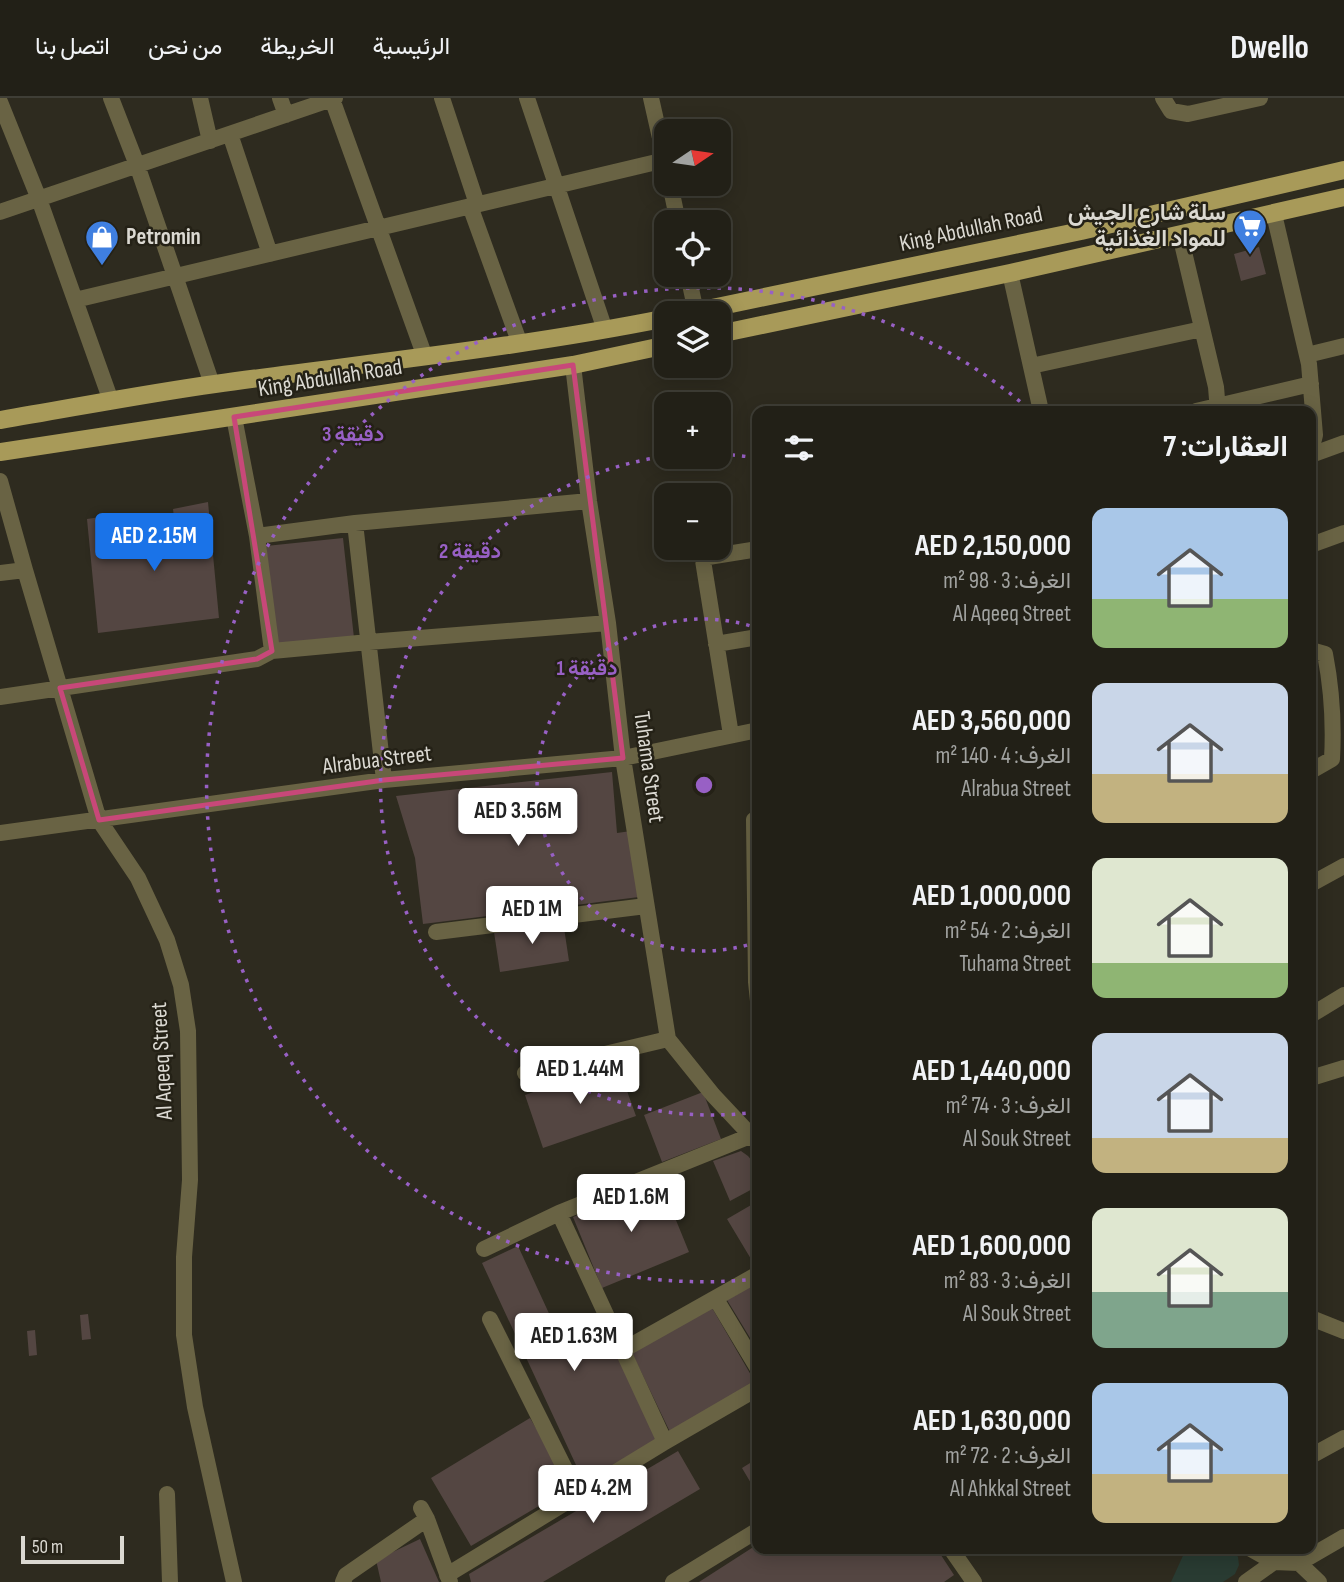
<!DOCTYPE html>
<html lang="ar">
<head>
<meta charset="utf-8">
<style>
	:root { --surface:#222017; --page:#2a2820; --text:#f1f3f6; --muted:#a2a3a1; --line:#3f3e36; --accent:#1a73e8 }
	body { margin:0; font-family:"Sofia Sans Condensed",Vazirmatn,sans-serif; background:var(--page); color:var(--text); direction:rtl; height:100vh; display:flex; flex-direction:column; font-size:26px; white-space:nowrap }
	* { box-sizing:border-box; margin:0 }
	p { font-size:23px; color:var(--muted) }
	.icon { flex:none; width:38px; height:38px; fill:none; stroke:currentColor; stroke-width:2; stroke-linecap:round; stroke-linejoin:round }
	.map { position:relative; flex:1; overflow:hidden; direction:ltr }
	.drawer { position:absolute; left:752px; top:308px; width:564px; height:1148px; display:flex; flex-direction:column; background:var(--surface); border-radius:14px; box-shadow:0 4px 18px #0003,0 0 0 2px var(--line); direction:rtl }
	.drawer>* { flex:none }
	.needle { width:46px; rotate:77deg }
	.fabs { position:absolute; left:654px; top:21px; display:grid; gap:14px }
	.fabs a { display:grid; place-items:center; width:77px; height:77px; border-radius:14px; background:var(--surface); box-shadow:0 4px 18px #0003,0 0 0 2px var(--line); font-size:35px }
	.scale { position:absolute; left:21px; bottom:18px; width:103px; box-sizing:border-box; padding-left:7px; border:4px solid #dbd9d2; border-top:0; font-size:19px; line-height:24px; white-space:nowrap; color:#dbd9d2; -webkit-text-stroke:5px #242116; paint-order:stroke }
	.price { position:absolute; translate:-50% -60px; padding:0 16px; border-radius:7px; background:#fff; color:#222; font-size:23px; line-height:46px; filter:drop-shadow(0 2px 4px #0008) }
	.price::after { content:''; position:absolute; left:50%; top:42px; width:21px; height:16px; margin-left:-10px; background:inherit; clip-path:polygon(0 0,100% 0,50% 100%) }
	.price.on { background:var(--accent); color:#fff }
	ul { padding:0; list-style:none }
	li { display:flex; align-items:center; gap:21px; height:175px; padding:0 28px }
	li span { display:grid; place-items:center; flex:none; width:196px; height:140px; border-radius:14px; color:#555 }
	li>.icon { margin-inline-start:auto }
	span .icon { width:84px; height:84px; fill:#fffc; stroke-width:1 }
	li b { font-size:30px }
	h2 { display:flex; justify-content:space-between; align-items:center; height:84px; padding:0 28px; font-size:30px }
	header { display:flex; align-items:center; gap:42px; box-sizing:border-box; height:98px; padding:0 35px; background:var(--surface); border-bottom:2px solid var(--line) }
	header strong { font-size:33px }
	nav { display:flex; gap:38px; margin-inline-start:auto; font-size:24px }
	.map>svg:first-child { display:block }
	.green { fill:#293b32 }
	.building { fill:#544642 }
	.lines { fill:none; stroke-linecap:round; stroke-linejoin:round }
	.minor { stroke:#696344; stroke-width:16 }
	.major { stroke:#a89a59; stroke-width:18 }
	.marked { fill:none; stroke:#c84879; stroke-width:5; stroke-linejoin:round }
	.ring { fill:none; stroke:#9860c5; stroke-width:3.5; stroke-dasharray:3.5 7 }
	.labels { text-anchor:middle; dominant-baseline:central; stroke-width:5; stroke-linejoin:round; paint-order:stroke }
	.poi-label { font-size:23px; font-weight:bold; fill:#dbd9d2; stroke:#242116; text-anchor:end }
	.street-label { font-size:23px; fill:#dbd9d2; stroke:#242116 }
	.centre { fill:#9860c5; stroke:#242116; stroke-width:3.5 }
	.ring-label { font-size:21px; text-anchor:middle; font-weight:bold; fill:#9860c5; stroke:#242116; stroke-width:5; stroke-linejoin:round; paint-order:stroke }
</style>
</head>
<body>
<header>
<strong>Dwello</strong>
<nav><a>الرئيسية</a><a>الخريطة</a><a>من نحن</a><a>اتصل بنا</a></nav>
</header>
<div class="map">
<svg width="1344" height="1484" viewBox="0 0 1344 1484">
	<rect width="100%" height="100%" fill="#2e2b1f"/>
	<path class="green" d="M 1186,1451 L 1228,1451 L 1235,1454 L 1238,1459 L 1239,1467 L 1235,1476 L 1223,1484 L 1171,1484 Z"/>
	<path class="building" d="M 1259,149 L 1266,176 L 1241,183 L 1234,156 Z
		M 208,404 L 219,520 L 98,535 L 87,421 L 122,416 L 126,443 L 176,436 L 173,411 Z
		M 343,440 L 354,540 L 277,548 L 266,448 Z
		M 612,674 L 617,735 L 631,733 L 639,799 L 423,826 L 415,760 L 396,698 Z
		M 563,823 L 569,863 L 500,874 L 494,834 Z
		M 617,965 L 636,1018 L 543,1050 L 525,997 Z
		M 703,994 L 721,1041 L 662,1064 L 644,1017 Z
		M 741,1053 L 748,1058 L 758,1070 L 758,1088 L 730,1103 L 713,1063 Z
		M 660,1083 L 689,1154 L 602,1190 L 573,1119 Z
		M 758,1103 L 758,1164 L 754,1166 L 727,1121 Z
		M 518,1148 L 558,1235 L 598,1216 L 659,1347 L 583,1382 L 482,1165 Z
		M 758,1184 L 758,1253 L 727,1202 Z
		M 711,1208 L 755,1284 L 670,1334 L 632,1255 Z
		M 88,1216 L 91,1241 L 82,1242 L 80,1217 Z
		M 35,1232 L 37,1257 L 29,1258 L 27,1233 Z
		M 530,1320 L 571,1389 L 471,1448 L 431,1380 Z
		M 678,1353 L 700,1391 L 543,1484 L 471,1484 L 469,1476 Z
		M 758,1360 L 758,1397 L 742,1370 Z
		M 420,1441 L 439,1484 L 381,1484 L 376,1462 Z
		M 758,1446 L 758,1451 L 937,1451 L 954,1477 L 944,1484 L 699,1484 Z"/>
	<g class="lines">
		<path class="minor" d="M 111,0 L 137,67 L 212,286
			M 200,0 L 210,43
			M 280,0 L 286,17
			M 442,0 L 477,106
			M 527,0 L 605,232
			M 651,0 L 667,71
			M 1163,0 L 1171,13 L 1188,16 L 1260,0
			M 332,1 L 425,259
			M 0,4 L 39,101 L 111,303
			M 230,36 L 270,156
			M 670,86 L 678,124
			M 470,108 L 520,246
			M 0,114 L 335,0
			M 1274,116 L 1309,266 L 1315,337 L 1311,353
			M 1180,137 L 1216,289 L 1218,313
			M 1010,175 L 1041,313
			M 688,177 L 696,214
			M 75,202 L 665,62
			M 1307,257 L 1344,248
			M 573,267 L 589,403 L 608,525 L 623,660 L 668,941 L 713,997 L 758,1045
			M 1031,268 L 1202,231
			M 1196,313 L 1311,286
			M 234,319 L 257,438 L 272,553
			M 1311,357 L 1344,345
			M 0,383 L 25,472 L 99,722 L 138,780 L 167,842 L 181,887 L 188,933 L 190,1082 L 184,1159 L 184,1237 L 195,1309 L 234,1484
			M 695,391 L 696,397
			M 355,425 L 384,682
			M 257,438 L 355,425 L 589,403
			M 1311,447 L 1344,435
			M 701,450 L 731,637
			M 702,460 L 758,451
			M 0,475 L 25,472
			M 716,546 L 758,539
			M 1311,552 L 1325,556 C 1332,592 1334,625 1332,661 L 1311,673
			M 0,599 L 257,561 L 272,553 L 369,544 L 608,525
			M 758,719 L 754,722 L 756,884 L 758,903
			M 0,735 L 384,682 L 623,660 L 758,632
			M 1311,786 L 1344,768
			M 436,834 L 646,808
			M 1311,917 L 1344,897
			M 525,975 L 668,941
			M 1311,980 L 1344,970
			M 559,1115 L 665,1344
			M 484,1151 L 559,1115 L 750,1038
			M 716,1201 L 758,1271
			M 1311,1220 L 1344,1233
			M 490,1221 L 578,1397
			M 623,1252 L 758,1176
			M 1311,1358 L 1344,1340
			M 167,1396 L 170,1484
			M 421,1410 L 427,1421 L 450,1484
			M 951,1451 L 974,1484
			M 1251,1451 L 1274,1464 L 1299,1465 L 1319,1484
			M 1299,1465 L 1344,1439
			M 447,1477 L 665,1344 L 758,1290
			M 343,1484 L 346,1477 L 427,1421
			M 673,1484 L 758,1432
			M 1246,1484 L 1274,1464"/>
		<path class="major" d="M 688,215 L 1081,133 L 1344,72
			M 719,236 L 1010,175 L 1344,99
			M 0,322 C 72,310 143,296 215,286 C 366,265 517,250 667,220
			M 0,354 L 573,267 L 667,247"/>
	</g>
	<path class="marked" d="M 573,267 L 623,660 L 384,682 L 99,722 L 60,590 L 257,561 L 272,553 L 234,319 Z"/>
	<g class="ring">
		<path d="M757 844A166 166 0 1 1 757 530"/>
		<path d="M756 1014A331 331 0 1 1 667 358M721 356A331 331 0 0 1 756 360"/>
		<path d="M756 1181A497 497 0 1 1 1030 312"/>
	</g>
	<defs>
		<g id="supermarket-pin" transform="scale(1.75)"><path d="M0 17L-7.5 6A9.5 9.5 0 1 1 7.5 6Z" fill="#3f7fe0" stroke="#242116"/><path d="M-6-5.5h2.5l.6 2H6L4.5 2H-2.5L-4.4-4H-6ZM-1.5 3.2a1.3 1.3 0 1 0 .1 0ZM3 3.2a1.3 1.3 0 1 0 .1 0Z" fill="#fff"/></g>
		<g id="shop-pin" transform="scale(1.75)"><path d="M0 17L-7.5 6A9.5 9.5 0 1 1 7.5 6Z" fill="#3f7fe0" stroke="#242116"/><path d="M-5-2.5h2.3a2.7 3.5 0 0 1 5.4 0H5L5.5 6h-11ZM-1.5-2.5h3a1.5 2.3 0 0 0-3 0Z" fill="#fff"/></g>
	</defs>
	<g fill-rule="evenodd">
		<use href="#supermarket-pin" x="1250" y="128"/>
		<use href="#shop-pin" x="102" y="139"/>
	</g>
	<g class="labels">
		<g class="poi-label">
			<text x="1226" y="115">سلة شارع الجيش<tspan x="1226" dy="26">للمواد الغذائية</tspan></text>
			<text x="126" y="139" text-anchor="start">Petromin</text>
		</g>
		<g class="street-label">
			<text transform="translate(971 131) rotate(-12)">King Abdullah Road</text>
			<text transform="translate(330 280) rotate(-9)">King Abdullah Road</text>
			<text transform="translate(377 662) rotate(-7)">Alrabua Street</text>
			<text transform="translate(649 669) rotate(82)">Tuhama Street</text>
			<text transform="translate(162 963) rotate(-93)">Al Aqeeq Street</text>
		</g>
	</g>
	<circle cx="704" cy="687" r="10" class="centre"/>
	<g class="ring-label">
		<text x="353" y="343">3 دقيقة</text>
		<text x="470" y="460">2 دقيقة</text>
		<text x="587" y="577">1 دقيقة</text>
	</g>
</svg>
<div class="fabs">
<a><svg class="needle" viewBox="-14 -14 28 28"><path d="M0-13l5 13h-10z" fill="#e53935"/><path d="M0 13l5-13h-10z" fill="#a2a3a1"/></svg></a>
<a><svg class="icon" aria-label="locate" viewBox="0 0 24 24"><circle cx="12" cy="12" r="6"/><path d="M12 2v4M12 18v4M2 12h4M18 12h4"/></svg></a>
<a><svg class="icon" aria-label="layers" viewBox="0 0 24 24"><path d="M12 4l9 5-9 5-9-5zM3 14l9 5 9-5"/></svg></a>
<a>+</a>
<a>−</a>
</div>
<div class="scale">50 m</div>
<b class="price on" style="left:154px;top:475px">AED 2.15M</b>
<b class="price" style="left:518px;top:750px">AED 3.56M</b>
<b class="price" style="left:532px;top:848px">AED 1M</b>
<b class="price" style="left:580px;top:1008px">AED 1.44M</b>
<b class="price" style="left:631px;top:1136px">AED 1.6M</b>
<b class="price" style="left:574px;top:1275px">AED 1.63M</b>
<b class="price" style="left:593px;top:1427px">AED 4.2M</b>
<section class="drawer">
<h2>العقارات: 7<svg class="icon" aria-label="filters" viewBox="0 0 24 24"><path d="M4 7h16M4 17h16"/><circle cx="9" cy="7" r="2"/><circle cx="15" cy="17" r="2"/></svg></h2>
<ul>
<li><span style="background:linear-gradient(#a9c7e8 65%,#8fb573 0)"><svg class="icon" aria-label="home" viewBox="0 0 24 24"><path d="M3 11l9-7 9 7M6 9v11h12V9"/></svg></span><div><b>AED 2,150,000</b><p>الغرف: 3 · 98 m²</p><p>Al Aqeeq Street</p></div></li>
<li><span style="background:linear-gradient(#c9d6e8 65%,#c2b280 0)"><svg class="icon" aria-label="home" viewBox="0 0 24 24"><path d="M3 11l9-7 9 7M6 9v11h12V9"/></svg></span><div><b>AED 3,560,000</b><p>الغرف: 4 · 140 m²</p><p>Alrabua Street</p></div></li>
<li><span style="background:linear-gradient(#dfe7d0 75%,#8fb573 0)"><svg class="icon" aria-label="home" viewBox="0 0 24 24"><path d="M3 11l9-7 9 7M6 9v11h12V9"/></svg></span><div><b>AED 1,000,000</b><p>الغرف: 2 · 54 m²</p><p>Tuhama Street</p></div></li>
<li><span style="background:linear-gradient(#c9d6e8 75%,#c2b280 0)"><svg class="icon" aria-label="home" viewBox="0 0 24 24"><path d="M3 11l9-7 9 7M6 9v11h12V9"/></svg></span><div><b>AED 1,440,000</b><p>الغرف: 3 · 74 m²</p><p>Al Souk Street</p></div></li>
<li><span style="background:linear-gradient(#dfe7d0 60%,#7fa58c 0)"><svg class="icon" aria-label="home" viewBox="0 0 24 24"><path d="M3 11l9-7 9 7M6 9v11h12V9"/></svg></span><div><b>AED 1,600,000</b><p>الغرف: 3 · 83 m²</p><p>Al Souk Street</p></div></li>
<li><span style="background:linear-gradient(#a9c7e8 65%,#c2b280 0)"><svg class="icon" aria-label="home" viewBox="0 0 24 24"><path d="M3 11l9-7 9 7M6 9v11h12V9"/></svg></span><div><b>AED 1,630,000</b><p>الغرف: 2 · 72 m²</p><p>Al Ahkkal Street</p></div></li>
</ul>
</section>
</div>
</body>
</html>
